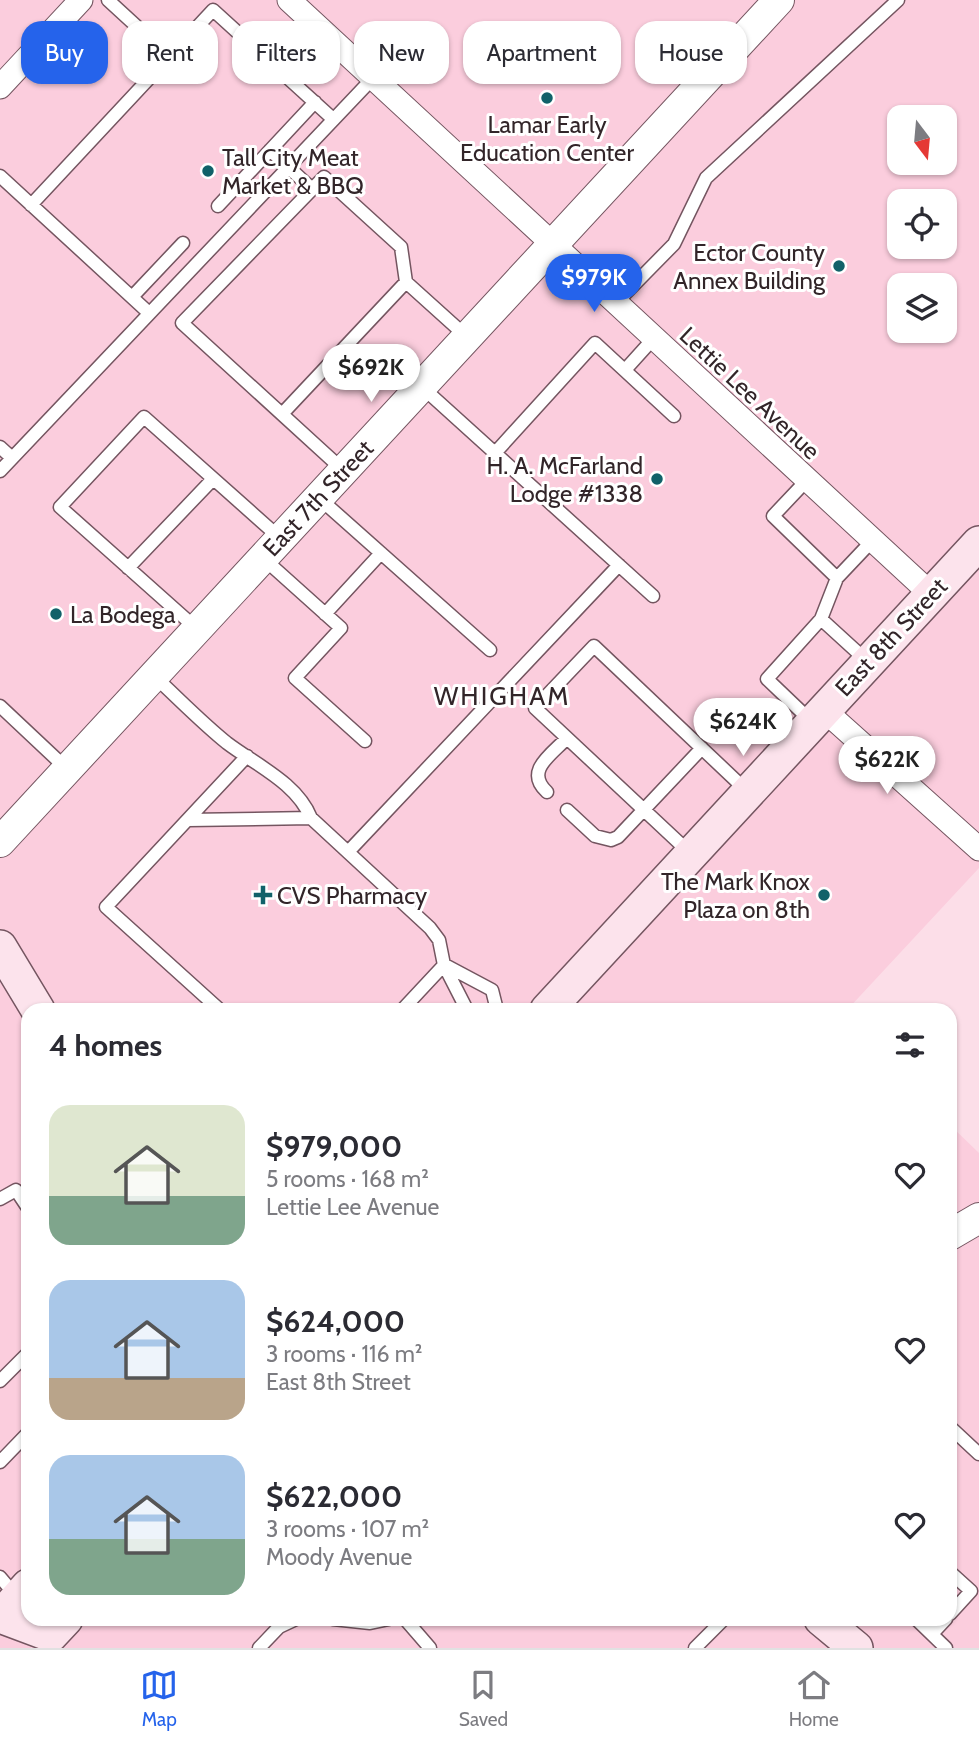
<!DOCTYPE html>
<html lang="en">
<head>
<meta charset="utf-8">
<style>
	:root { --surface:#fff; --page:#f7f7f7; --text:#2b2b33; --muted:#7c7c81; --line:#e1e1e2; --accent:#2563eb }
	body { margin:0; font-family:Cabin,sans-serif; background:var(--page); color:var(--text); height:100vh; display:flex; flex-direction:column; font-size:26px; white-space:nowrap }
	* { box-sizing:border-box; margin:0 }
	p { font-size:23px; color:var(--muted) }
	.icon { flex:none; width:38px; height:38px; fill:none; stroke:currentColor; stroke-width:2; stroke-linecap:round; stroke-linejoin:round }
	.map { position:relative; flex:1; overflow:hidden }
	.details { position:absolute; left:21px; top:1003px; width:936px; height:623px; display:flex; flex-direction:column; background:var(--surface); border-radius:21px; box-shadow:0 2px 5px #0004 }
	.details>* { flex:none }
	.banner { position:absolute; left:21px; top:21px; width:938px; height:63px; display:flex; gap:14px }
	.needle { width:46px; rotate:164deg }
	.controls { position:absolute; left:887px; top:105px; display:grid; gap:14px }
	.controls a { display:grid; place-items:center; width:70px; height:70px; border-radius:14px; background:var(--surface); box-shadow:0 2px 5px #0004; font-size:35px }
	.price { position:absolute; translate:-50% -60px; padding:0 16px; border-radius:24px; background:#fff; color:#222; font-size:23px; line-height:46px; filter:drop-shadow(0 2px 4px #0008) }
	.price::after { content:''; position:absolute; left:50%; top:42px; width:21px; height:16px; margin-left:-10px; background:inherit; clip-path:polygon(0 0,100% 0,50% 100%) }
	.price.current { background:var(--accent); color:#fff }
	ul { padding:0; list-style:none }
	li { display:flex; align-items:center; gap:21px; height:175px; padding:0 28px }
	li span { display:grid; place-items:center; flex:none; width:196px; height:140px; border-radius:21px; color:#555 }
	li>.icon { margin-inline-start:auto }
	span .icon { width:84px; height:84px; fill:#fffc; stroke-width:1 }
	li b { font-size:30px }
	h2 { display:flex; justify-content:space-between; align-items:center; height:84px; padding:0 28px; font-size:30px }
	.pill { padding:0 24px; border-radius:21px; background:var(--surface); box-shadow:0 2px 5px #0004; font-size:24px; line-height:63px }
	.pill.current { background:var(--accent); color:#fff }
	.dock { display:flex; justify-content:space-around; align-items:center; height:98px; border-top:2px solid var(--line); background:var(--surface); font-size:19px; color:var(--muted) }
	.dock a { display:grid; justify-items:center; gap:4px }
	.dock .current { color:var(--accent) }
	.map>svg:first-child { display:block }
	.built { fill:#fbcddd; fill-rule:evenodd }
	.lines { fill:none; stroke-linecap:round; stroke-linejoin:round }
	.service-casing { stroke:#745560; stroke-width:15 }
	.minor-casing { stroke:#745560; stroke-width:25 }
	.tertiary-casing { stroke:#745560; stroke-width:32 }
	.secondary-casing { stroke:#745560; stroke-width:36 }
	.service { stroke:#fff; stroke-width:12 }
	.minor { stroke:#fff; stroke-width:23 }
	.tertiary { stroke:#fff; stroke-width:30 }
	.secondary { stroke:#fce3ec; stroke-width:33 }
	.poi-dot { fill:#116169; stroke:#fff; stroke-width:2.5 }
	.labels { text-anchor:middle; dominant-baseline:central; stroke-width:6; stroke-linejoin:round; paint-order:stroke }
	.poi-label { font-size:24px; fill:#322529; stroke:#fff; text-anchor:start }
	.street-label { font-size:24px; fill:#322529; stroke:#fff }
	.neighbourhood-label { font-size:26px; letter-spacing:2px; fill:#322529; stroke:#fff }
</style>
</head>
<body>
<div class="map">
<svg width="979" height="1648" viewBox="0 0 979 1648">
	<rect width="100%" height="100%" fill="#fcdee8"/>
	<path class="built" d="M 0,0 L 979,0 L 979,868 L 847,1010 L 28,1010 L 28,1619 L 950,1619 L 950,1125 L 979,1153 L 979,1648 L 0,1648 ZM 900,117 L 945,117 L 945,163 L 900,163 ZM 900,201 L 945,201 L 945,247 L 900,247 ZM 900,285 L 945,285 L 945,331 L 900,331 Z"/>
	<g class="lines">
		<g class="service-casing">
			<path id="service" d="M 108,0 L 170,57
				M 270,150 L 312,189
				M 0,176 L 149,313
				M 31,205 L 213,10 L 333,119
				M 218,206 L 315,102
				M 406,282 L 467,337
				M 132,297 L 183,243
				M 615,304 L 674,244 L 706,178 L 898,0
				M 625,370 L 653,339
				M 422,387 L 653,596
				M 282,414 L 406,282 L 401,247 L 324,177 L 182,323 L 343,470
				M 0,447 L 12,458
				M 495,453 L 595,343 L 674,416
				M 0,471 L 373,78
				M 807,480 L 773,516 L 837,578
				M 319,498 L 490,650
				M 263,558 L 341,628 L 295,678 L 365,741
				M 128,568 L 213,479
				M 325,614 L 381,553
				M 821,619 L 867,661
				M 197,629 L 60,507 L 144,417 L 280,538
				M 154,676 C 178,698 201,722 227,743 C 256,765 297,783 311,818 L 430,928 L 439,940 L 444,965 L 467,1010
				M 0,706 L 67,769
				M 812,722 L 767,679 L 821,619 L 837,578 L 872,541
				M 547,792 C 524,771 551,755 567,738
				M 567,810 L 595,836 L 611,840 L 618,837 L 702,748
				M 188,820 L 311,818
				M 348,852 L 619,565
				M 690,853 L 535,708 L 594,646 L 748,792
				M 445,965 L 492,990 L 497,1010
				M 220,1010 L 106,907 L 247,756
				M 402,1010 L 444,965
				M 0,1199 L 16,1190 L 28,1208
				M 0,1381 L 28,1353
				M 950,1427 L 979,1454
				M 0,1462 L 28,1433
				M 950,1572 L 971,1591 L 950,1614
				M 0,1577 L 16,1596
				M 333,1619 L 370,1623 L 389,1619
				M 405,1619 L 430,1648
				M 916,1619 L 946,1648
				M 932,1634 L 946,1619
				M 259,1648 L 279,1627 L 296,1619
				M 695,1648 L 724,1619"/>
		</g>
		<g class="minor-casing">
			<path id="minor" d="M 289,0 L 931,594
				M 0,87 L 81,0
				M 824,710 L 979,849"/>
		</g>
		<g class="tertiary-casing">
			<path id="tertiary" d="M 0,842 L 779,0
				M 950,1235 L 979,1218"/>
		</g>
		<g class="secondary-casing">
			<path id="secondary" d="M 0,947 L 38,1010
				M 547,1010 L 979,543
				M 0,1616 L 51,1635 L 66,1619
				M 0,1617 L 28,1586
				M 821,1619 L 856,1648"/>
		</g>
		<use href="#service" class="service"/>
		<use href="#minor" class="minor"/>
		<use href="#tertiary" class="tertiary"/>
		<use href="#secondary" class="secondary"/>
	</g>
	<g class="poi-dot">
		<circle cx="547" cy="98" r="7"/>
		<circle cx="208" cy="171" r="7"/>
		<circle cx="839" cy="266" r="7"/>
		<circle cx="657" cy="479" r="7"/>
		<circle cx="56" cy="614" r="7"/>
		<path d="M259.5 884.5h7v7h7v7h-7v7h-7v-7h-7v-7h7z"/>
		<circle cx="824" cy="895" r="7"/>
	</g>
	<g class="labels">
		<g class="poi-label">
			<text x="547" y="124" text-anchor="middle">Lamar Early<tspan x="547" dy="28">Education Center</tspan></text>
			<text x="222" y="157">Tall City Meat<tspan x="222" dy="28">Market &amp; BBQ</tspan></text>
			<text x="825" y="252" text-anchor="end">Ector County<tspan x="825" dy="28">Annex Building</tspan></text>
			<text x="643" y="465" text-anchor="end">H. A. McFarland<tspan x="643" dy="28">Lodge #1338</tspan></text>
			<text x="70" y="614">La Bodega</text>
			<text x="810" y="881" text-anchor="end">The Mark Knox<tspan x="810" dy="28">Plaza on 8th</tspan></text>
			<text x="277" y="895">CVS Pharmacy</text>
		</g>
		<g class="street-label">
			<text transform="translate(750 393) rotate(43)">Lettie Lee Avenue</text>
			<text transform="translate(318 498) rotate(-47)">East 7th Street</text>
			<text transform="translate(891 637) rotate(-47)">East 8th Street</text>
		</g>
		<g class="neighbourhood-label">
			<text x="502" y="696">WHIGHAM</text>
		</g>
	</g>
</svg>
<div class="controls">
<a><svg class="needle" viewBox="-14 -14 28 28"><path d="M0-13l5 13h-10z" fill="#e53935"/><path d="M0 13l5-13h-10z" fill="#7c7c81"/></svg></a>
<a><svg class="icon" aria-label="locate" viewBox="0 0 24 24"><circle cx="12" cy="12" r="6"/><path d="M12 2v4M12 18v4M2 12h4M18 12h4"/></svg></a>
<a><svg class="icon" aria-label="layers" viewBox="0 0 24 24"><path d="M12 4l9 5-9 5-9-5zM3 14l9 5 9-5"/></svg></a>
</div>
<b class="price current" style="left:594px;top:314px">$979K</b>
<b class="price" style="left:371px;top:404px">$692K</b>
<b class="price" style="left:743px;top:758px">$624K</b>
<b class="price" style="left:887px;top:796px">$622K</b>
<div class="banner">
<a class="pill current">Buy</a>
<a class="pill">Rent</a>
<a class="pill">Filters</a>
<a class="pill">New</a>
<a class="pill">Apartment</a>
<a class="pill">House</a>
</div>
<section class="details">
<h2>4 homes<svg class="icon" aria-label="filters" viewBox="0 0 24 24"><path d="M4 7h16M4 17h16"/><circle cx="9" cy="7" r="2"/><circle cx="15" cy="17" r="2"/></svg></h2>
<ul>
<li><span style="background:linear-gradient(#dfe7d0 65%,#7fa58c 0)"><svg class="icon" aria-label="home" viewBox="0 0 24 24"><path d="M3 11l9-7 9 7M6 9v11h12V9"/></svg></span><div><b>$979,000</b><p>5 rooms · 168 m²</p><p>Lettie Lee Avenue</p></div><svg class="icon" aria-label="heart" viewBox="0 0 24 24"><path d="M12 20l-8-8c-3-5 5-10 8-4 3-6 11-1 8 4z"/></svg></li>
<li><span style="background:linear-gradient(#a9c7e8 70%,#b9a48a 0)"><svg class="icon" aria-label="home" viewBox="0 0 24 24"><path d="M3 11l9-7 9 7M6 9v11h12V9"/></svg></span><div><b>$624,000</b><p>3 rooms · 116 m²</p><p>East 8th Street</p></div><svg class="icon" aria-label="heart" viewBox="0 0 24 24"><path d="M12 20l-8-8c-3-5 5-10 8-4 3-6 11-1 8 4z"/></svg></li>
<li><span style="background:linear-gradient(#a9c7e8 60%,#7fa58c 0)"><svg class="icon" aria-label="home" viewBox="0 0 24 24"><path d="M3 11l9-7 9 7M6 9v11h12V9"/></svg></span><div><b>$622,000</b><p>3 rooms · 107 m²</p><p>Moody Avenue</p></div><svg class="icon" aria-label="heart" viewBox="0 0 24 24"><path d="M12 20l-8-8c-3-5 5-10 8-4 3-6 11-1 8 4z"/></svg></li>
</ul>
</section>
</div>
<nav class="dock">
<a class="current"><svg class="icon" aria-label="map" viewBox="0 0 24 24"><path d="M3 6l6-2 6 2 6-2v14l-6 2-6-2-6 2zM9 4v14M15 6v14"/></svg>Map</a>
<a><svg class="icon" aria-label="saved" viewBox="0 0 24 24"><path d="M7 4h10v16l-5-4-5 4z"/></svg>Saved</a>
<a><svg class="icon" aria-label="home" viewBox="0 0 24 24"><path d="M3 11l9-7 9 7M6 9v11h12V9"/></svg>Home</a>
</nav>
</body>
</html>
